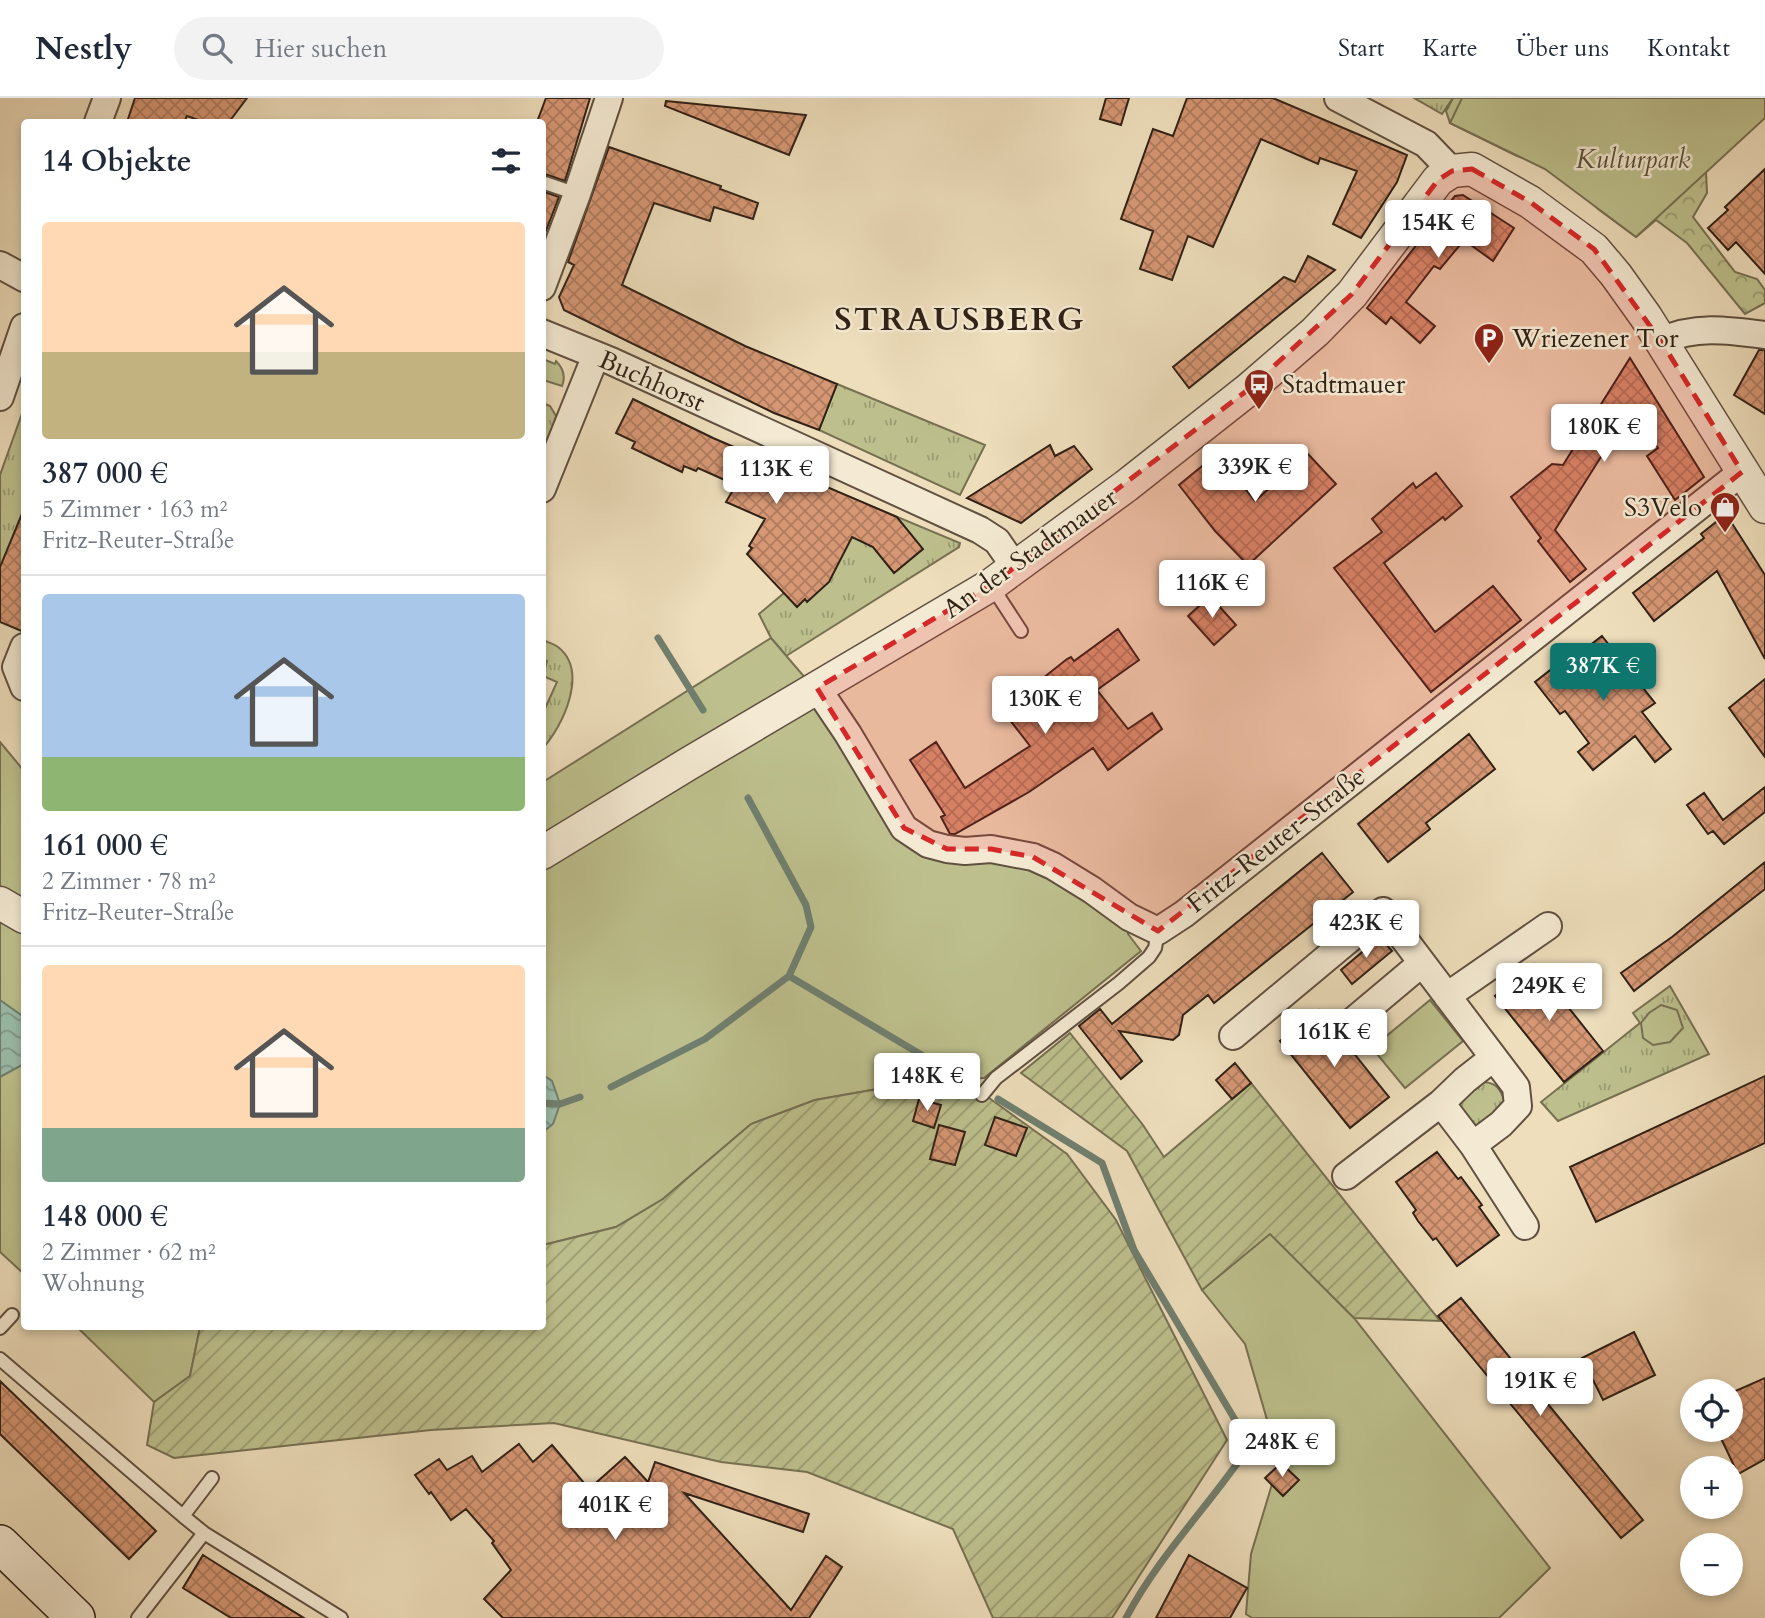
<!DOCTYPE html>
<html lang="de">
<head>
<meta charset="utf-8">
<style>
	:root { --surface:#fff; --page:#f2f2f3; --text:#1f2937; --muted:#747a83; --line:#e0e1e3; --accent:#0f766e }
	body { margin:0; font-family:Cardo,serif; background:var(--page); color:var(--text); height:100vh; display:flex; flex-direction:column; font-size:26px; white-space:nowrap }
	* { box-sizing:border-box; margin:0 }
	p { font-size:23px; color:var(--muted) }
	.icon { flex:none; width:38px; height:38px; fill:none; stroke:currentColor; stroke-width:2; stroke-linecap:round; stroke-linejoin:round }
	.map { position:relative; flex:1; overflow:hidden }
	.drawer { position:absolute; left:21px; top:21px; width:525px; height:1211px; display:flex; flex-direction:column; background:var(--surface); border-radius:7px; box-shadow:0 4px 10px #0003 }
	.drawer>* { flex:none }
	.controls { position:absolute; left:1680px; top:1281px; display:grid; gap:14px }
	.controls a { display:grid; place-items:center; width:63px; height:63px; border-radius:50%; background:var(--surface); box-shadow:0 4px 10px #0003; font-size:35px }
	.price { position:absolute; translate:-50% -60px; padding:0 16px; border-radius:7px; background:#fff; color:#222; font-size:23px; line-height:46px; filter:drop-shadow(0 2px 4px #0008) }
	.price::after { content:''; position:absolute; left:50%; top:42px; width:21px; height:16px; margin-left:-10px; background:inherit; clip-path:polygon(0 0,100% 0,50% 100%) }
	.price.on { background:var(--accent); color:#fff }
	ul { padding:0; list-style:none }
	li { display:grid; align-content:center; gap:14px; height:371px; padding:0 21px }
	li+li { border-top:2px solid var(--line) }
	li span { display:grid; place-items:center; height:217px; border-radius:7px; color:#555 }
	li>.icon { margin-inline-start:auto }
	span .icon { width:126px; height:126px; fill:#fffc; stroke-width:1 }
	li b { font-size:30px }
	h2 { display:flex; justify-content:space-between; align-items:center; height:84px; padding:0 21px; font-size:30px }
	header { display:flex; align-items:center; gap:42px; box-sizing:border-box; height:98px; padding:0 35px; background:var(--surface); border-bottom:2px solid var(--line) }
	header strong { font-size:33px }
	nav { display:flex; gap:38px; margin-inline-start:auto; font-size:24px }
	.search { width:490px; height:63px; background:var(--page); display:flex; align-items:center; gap:18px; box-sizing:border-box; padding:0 24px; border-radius:38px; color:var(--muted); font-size:26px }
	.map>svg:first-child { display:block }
	.grass { fill:url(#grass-tufts); stroke:#767052; stroke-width:2 }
	.forest { fill:url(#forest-crowns); stroke:#767052; stroke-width:2 }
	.park { fill:#bdc08d; stroke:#767052; stroke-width:2 }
	.garden { fill:url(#garden-furrows); stroke:#767052; stroke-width:2 }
	.water { fill:url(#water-waves); stroke:#707f6f; stroke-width:2 }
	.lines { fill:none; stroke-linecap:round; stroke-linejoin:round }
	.stream { stroke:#707f6f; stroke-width:7 }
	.building { fill:url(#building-cross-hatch); stroke:#302116; stroke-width:2 }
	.service-casing { stroke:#605040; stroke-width:16 }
	.minor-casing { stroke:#605040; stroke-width:30 }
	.tertiary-casing { stroke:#605040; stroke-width:35 }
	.secondary-casing { stroke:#302116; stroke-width:40 }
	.service { stroke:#f4ead3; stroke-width:12 }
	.minor { stroke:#f4ead3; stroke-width:26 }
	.tertiary { stroke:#f4ead3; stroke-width:32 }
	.secondary { stroke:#f4ead3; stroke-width:37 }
	.marked { fill:#d62828; fill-opacity:0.2; stroke:#d62828; stroke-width:5; stroke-dasharray:14 9; stroke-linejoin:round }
	.labels { text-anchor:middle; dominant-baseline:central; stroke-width:5; stroke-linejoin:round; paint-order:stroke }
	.park-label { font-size:26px; font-style:italic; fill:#5a513a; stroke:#f4ead3 }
	.poi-label { font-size:26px; fill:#302116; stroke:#f4ead3; text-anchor:start }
	.street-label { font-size:26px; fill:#302116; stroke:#f4ead3 }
	.district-label { font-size:33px; font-weight:bold; letter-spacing:2px; fill:#302116; stroke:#f4ead3 }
</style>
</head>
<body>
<header>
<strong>Nestly</strong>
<div class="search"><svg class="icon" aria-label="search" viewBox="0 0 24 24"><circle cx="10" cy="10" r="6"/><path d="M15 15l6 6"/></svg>Hier suchen</div>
<nav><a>Start</a><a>Karte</a><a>Über uns</a><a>Kontakt</a></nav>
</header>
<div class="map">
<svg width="1765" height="1520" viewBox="0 0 1765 1520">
	<defs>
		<pattern id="grass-tufts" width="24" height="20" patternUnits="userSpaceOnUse" patternTransform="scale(1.75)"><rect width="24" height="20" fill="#bdc08d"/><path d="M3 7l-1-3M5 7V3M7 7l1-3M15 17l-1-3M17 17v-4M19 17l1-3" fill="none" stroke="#9a9c72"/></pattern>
		<pattern id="forest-crowns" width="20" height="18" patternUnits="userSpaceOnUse" patternTransform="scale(1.75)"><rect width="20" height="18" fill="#bdc08d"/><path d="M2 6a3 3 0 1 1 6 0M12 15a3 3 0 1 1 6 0" fill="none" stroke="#9a9c72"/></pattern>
		<pattern id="garden-furrows" width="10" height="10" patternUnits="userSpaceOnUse" patternTransform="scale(1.75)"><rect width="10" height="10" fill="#bdc08d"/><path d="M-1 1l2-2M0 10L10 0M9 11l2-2" fill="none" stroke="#9a9c72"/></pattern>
		<pattern id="water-waves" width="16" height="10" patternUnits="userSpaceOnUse" patternTransform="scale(1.75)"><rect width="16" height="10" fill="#9bbdaa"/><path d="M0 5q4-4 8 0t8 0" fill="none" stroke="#7f9989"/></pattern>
		<pattern id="building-cross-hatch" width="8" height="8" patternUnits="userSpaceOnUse" patternTransform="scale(1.75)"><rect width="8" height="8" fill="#d69774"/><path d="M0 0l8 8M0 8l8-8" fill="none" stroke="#ae7b5e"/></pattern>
	</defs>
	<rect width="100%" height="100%" fill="#eedebc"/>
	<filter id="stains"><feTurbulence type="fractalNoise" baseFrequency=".00286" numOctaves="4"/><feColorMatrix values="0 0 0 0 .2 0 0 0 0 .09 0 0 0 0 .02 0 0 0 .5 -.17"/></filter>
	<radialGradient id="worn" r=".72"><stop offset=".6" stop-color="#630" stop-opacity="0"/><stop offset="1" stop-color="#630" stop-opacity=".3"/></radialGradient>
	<path class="grass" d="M 1414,0 L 1453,0 L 1442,16 Z
		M 543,261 L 555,266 L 556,263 C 563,270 566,278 562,288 L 543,282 Z
		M 837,286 L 985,347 L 960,397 L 819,332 Z
		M 543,305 L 550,308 L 556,318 L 543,366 Z
		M 24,310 L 24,427 L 19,441 L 13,439 L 0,485 L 0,377 Z
		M 847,398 L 960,445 L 959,449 L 786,558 L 771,540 L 759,516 L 784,495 Z
		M 543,542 C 547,544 554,546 558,549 C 589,573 563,628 543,650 L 543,615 L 557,584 L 543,578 L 547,563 L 543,561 Z
		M 1670,888 L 1709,956 L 1558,1023 L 1541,1004 L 1640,925 L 1633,915 Z
		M 1481,984 C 1496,984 1500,990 1505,1004 L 1501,1014 L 1476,1029 C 1446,1015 1462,998 1481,984 Z"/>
	<path class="forest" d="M 1453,0 L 1623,0 L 1706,74 L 1707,95 L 1693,119 L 1735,174 L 1757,181 L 1765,192 L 1765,205 L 1745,216 L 1687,145 L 1656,122 L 1636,139 L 1598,111 L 1556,70 L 1517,58 L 1450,25 L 1446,13 Z"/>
	<path class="park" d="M 1462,0 L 1765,0 L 1765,20 L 1636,139 L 1545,71 L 1450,25 Z
		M 771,540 L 813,589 L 840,650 L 879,689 L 905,730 L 991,751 L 1129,819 L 1128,836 L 1141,853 L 984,980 L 949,982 L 889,989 L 815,1002 L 751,1026 L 663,1101 L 616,1129 L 543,1147 L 543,684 Z
		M 0,644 L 24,673 L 24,1176 L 0,1154 Z
		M 1430,902 L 1463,943 L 1405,990 L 1372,950 Z
		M 1661,907 L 1677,912 L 1683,930 L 1670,944 L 1653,947 L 1643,940 L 1641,925 L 1649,915 Z
		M 1270,1135 L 1354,1220 L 1550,1470 L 1499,1520 L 1252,1520 L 1246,1516 L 1251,1456 L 1279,1363 L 1245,1246 L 1202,1192 Z
		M 77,1229 L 200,1229 L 190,1278 L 154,1304 Z"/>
	<path class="garden" d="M 1070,935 L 1143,1027 L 1164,1059 L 1251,985 L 1440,1223 L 1354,1220 L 1270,1136 L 1202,1192 L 1127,1053 L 1021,975 Z
		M 889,989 L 989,1000 L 1067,1056 L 1116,1122 L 1227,1342 L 1112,1520 L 993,1520 L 953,1431 L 807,1374 L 721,1364 L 554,1325 L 431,1332 L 174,1360 L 147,1347 L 154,1304 L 190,1278 L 200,1229 L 542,1228 L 543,1147 L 616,1129 L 663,1101 L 751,1026 L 815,1002 Z"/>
	<path class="water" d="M 0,902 L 24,919 L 24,966 L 0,979 Z
		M 543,977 L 552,983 L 560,1006 L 553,1026 L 543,1034 Z"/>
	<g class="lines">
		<path class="stream" d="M 658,540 L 703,612
			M 748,700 L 806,807 L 811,829 L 789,878
			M 611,989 L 705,941 L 789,878 L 972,987
			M 998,1001 L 1102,1065 L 1134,1152 L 1250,1347 C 1211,1406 1159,1457 1126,1520
			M 542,1005 L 560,1006 L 580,999"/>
	</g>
	<path class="building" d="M 135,0 L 247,0 L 229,24 L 204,24 L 187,18 L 184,24 L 127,24 Z
		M 546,0 L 590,0 L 565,83 L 542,75 L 542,24 L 537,24 Z
		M 1106,0 L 1129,0 L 1121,27 L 1100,21 Z
		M 1187,0 L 1273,0 L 1407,57 L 1397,84 L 1361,140 L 1333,126 L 1357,73 L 1320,60 L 1318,66 L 1261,41 L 1213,149 L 1188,138 L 1172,182 L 1140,171 L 1153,133 L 1121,121 L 1153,31 L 1173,38 Z
		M 666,3 L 806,17 L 789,57 L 665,8 Z
		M 609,49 L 721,88 L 720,91 L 758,105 L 753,121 L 714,109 L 710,123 L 654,105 L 622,187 L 745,248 L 837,286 L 819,332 L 774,315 L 564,212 L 559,199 L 574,167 L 568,164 Z
		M 1765,71 L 1765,176 L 1736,144 L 1728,152 L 1708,130 L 1728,112 L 1725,109 Z
		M 542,93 L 559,99 L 542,143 Z
		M 1463,97 L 1514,130 L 1493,163 L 1464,142 L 1440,171 L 1434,168 L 1406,204 L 1435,228 L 1420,245 L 1391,219 L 1386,226 L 1367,210 L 1455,98 Z
		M 1308,158 L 1335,172 L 1189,290 L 1173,269 L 1284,179 L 1295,184 Z
		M 1759,252 L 1765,252 L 1765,316 L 1734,297 Z
		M 1630,260 L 1704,379 L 1675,402 L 1647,358 L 1658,350 L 1631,311 L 1555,432 L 1586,471 L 1570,484 L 1538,443 L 1541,440 L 1511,399 L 1552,366 L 1563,367 Z
		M 633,301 L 713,340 L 897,419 L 923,451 L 894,475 L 873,449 L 852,439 L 829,484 L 807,504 L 805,501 L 797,509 L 747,456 L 752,450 L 749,448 L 765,421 L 726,404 L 736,387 L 698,370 L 696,373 L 684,368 L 682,374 L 632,350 L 635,344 L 616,335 Z
		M 1050,347 L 1055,358 L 1074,348 L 1092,371 L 1021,425 L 967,400 Z
		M 1217,356 L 1255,403 L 1308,356 L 1336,386 L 1248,467 L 1215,433 L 1179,387 Z
		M 1436,375 L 1462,408 L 1445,422 L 1443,419 L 1384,465 L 1435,534 L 1493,488 L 1521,522 L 1431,594 L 1334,470 L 1382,434 L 1372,421 L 1413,385 L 1416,390 Z
		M 24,411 L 24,534 L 0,524 L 0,469 Z
		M 1726,416 L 1765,477 L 1765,561 L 1717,473 L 1654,523 L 1633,495 L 1704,440 L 1701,436 Z
		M 1210,498 L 1236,527 L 1214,547 L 1188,518 Z
		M 1118,531 L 1139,562 L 1097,592 L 1128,631 L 1152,615 L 1162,631 L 1108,672 L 1093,650 L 1029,694 L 955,736 L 950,736 L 941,719 L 945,717 L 910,662 L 936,644 L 965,690 L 1030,648 L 1006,617 L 1012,612 L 1009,607 L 1067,561 L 1071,559 L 1074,563 Z
		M 1602,538 L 1655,605 L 1642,614 L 1671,651 L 1655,664 L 1635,638 L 1593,672 L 1578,654 L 1589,645 L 1565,613 L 1560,616 L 1535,584 L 1572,555 L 1575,559 Z
		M 1765,581 L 1765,659 L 1729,610 Z
		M 1469,636 L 1495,671 L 1426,725 L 1430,731 L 1388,764 L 1358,726 Z
		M 1765,689 L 1765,714 L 1724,746 L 1713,733 L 1708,736 L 1687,707 L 1704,695 L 1723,722 Z
		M 1322,755 L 1353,794 L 1214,905 L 1208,897 L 1183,917 L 1179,937 L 1173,942 L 1119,933 L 1142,963 L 1121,981 L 1079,928 L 1100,911 L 1112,926 Z
		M 1765,764 L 1765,791 L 1634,893 L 1621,875 L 1672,839 Z
		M 1380,839 L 1392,853 L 1352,886 L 1341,872 Z
		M 1534,866 L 1603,953 L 1564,984 L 1495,898 Z
		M 1319,912 L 1389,999 L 1350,1030 L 1280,943 Z
		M 1235,965 L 1251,985 L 1232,1001 L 1216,982 Z
		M 1765,978 L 1765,1045 L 1596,1124 L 1570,1069 Z
		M 919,1001 L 941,1007 L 934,1030 L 913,1023 Z
		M 995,1019 L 1027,1030 L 1016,1058 L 985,1047 Z
		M 939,1027 L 965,1034 L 955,1067 L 930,1061 Z
		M 1437,1054 L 1458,1081 L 1461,1079 L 1482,1107 L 1479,1109 L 1499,1137 L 1457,1168 L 1436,1140 L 1433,1142 L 1418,1123 L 1413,1115 L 1416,1112 L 1396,1084 Z
		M 1461,1200 L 1643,1422 L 1621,1440 L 1438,1218 Z
		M 1634,1234 L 1655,1277 L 1603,1302 L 1582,1260 Z
		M 1765,1280 L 1765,1361 L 1738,1376 L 1717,1332 L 1731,1332 L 1731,1295 Z
		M 0,1283 L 156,1433 L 129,1461 L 0,1336 Z
		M 519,1346 L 533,1364 L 552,1347 L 589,1391 L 625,1359 L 648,1384 L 655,1364 L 809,1416 L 803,1434 L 684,1395 L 791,1512 L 826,1458 L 842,1469 L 809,1520 L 503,1520 L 484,1501 L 511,1472 L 492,1445 L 494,1443 L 466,1411 L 451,1422 L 431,1394 L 429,1396 L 415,1377 L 439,1361 L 447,1372 L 472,1358 L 482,1374 Z
		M 1281,1365 L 1299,1382 L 1283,1398 L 1265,1380 Z
		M 203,1457 L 233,1476 L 304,1520 L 231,1520 L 183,1490 Z
		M 1189,1457 L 1247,1490 L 1230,1520 L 1156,1520 Z"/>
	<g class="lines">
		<g class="service-casing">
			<path id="service" d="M 542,84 L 577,96
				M 991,487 L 1021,533
				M 982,997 L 996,980 L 1119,885 L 1149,859 L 1155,850 L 1158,833
				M 0,1230 L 12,1217
				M 0,1261 L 183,1418
				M 212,1380 L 183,1418 L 204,1435 L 341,1520
				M 138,1520 L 204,1435"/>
		</g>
		<g class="minor-casing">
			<path id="minor" d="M 1338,0 L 1426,46 L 1452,73
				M 98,24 L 107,0
				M 0,167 L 24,180
				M 542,189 L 577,96 L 609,0
				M 542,235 L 611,263 L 980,432 L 997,443 L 1015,469
				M 1661,243 C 1695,227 1728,232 1765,237
				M 0,299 L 24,229
				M 542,391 L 596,257
				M 24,549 L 16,569 L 24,589
				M 817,590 L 848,636 L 904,730 L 928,746 L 947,751 L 965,753 L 991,751 L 1033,759 L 1053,768 L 1092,792 L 1129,819 L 1158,833 L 1184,816 L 1742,374
				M 1447,898 L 1548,828
				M 1353,923 L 1422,865
				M 1233,938 L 1383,813 L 1516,989 L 1518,1008 L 1501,1026 L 1473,1047 L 1441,1005 L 1465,982 L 1493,960
				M 1473,1047 L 1525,1128
				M 1346,1078 L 1441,1005"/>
		</g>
		<g class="tertiary-casing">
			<path id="tertiary" d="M 542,755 L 688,666 L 991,487 L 1126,388 L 1249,291 L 1315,234 L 1352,196 L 1438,82 L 1452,73 L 1472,71 L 1530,104 L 1594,151 L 1616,177 L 1646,219 L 1765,409
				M 0,805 L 24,819"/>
		</g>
		<g class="secondary-casing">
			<path id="secondary" d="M 0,1446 L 76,1520"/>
		</g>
		<use href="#service" class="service"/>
		<use href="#minor" class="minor"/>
		<use href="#tertiary" class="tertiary"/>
		<use href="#secondary" class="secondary"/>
	</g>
	<path class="marked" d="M 1472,71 L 1530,104 L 1594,151 L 1661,243 L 1742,374 L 1158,833 L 1033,759 L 991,751 L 947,751 L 904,730 L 817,590 L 991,487 L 1249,291 L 1352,196 L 1438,82 L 1452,73 Z"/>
	<defs>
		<g id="parking-pin" transform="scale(1.575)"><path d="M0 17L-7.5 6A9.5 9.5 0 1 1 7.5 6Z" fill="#8f2418" stroke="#f4ead3"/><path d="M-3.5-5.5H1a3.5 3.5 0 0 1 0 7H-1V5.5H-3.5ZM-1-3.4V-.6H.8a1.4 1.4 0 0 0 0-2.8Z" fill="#fff"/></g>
		<g id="bus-pin" transform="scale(1.575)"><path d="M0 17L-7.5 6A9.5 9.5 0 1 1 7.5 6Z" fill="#8f2418" stroke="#f4ead3"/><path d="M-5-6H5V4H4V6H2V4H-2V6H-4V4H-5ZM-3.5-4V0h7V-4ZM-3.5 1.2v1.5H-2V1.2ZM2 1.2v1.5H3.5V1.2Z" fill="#fff"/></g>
		<g id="shop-pin" transform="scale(1.575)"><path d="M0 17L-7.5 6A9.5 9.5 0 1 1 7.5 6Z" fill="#8f2418" stroke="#f4ead3"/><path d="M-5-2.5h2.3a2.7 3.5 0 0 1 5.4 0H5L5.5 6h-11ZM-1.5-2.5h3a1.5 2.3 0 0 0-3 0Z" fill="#fff"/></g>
	</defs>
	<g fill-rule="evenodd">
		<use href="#parking-pin" x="1489" y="240"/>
		<use href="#bus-pin" x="1259" y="286"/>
		<use href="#shop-pin" x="1725" y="409"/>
	</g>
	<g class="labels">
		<g class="park-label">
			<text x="1633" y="61">Kulturpark</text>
		</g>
		<g class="poi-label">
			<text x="1512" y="240">Wriezener Tor</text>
			<text x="1282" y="286">Stadtmauer</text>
			<text x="1702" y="409" text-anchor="end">S3Velo</text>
		</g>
		<g class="street-label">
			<text transform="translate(652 283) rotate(24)">Buchhorst</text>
			<text transform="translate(1030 455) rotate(-35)">An der Stadtmauer</text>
			<text transform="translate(1276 742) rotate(-38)">Fritz-Reuter-Straße</text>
		</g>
		<g class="district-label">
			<text x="960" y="221">STRAUSBERG</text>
		</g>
	</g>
	<rect width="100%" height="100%" filter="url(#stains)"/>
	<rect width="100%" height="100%" fill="url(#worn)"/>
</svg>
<div class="controls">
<a><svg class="icon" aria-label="locate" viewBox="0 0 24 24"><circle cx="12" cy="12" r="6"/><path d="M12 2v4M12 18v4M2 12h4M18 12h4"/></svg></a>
<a>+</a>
<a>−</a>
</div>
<b class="price" style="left:1438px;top:162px">154K €</b>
<b class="price" style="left:1604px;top:366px">180K €</b>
<b class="price" style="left:1255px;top:406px">339K €</b>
<b class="price" style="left:776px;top:408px">113K €</b>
<b class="price" style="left:1212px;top:522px">116K €</b>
<b class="price on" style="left:1603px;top:605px">387K €</b>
<b class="price" style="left:1045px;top:638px">130K €</b>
<b class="price" style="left:1366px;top:862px">423K €</b>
<b class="price" style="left:1549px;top:925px">249K €</b>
<b class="price" style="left:1334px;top:971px">161K €</b>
<b class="price" style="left:927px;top:1015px">148K €</b>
<b class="price" style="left:1540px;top:1320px">191K €</b>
<b class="price" style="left:1282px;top:1381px">248K €</b>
<b class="price" style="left:615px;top:1444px">401K €</b>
<section class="drawer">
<h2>14 Objekte<svg class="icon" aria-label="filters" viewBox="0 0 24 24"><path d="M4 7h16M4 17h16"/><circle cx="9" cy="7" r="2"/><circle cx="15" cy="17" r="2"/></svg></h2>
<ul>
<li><span style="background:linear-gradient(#ffd9b3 60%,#c2b280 0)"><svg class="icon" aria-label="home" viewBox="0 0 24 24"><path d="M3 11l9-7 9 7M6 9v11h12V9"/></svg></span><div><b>387 000 €</b><p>5 Zimmer · 163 m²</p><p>Fritz-Reuter-Straße</p></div></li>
<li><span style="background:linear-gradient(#a9c7e8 75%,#8fb573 0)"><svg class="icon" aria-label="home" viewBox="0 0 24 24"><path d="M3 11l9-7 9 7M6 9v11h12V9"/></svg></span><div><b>161 000 €</b><p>2 Zimmer · 78 m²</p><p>Fritz-Reuter-Straße</p></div></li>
<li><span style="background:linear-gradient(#ffd9b3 75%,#7fa58c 0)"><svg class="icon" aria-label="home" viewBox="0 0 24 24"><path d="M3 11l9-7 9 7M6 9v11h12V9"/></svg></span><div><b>148 000 €</b><p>2 Zimmer · 62 m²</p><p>Wohnung</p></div></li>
</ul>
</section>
</div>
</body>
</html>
